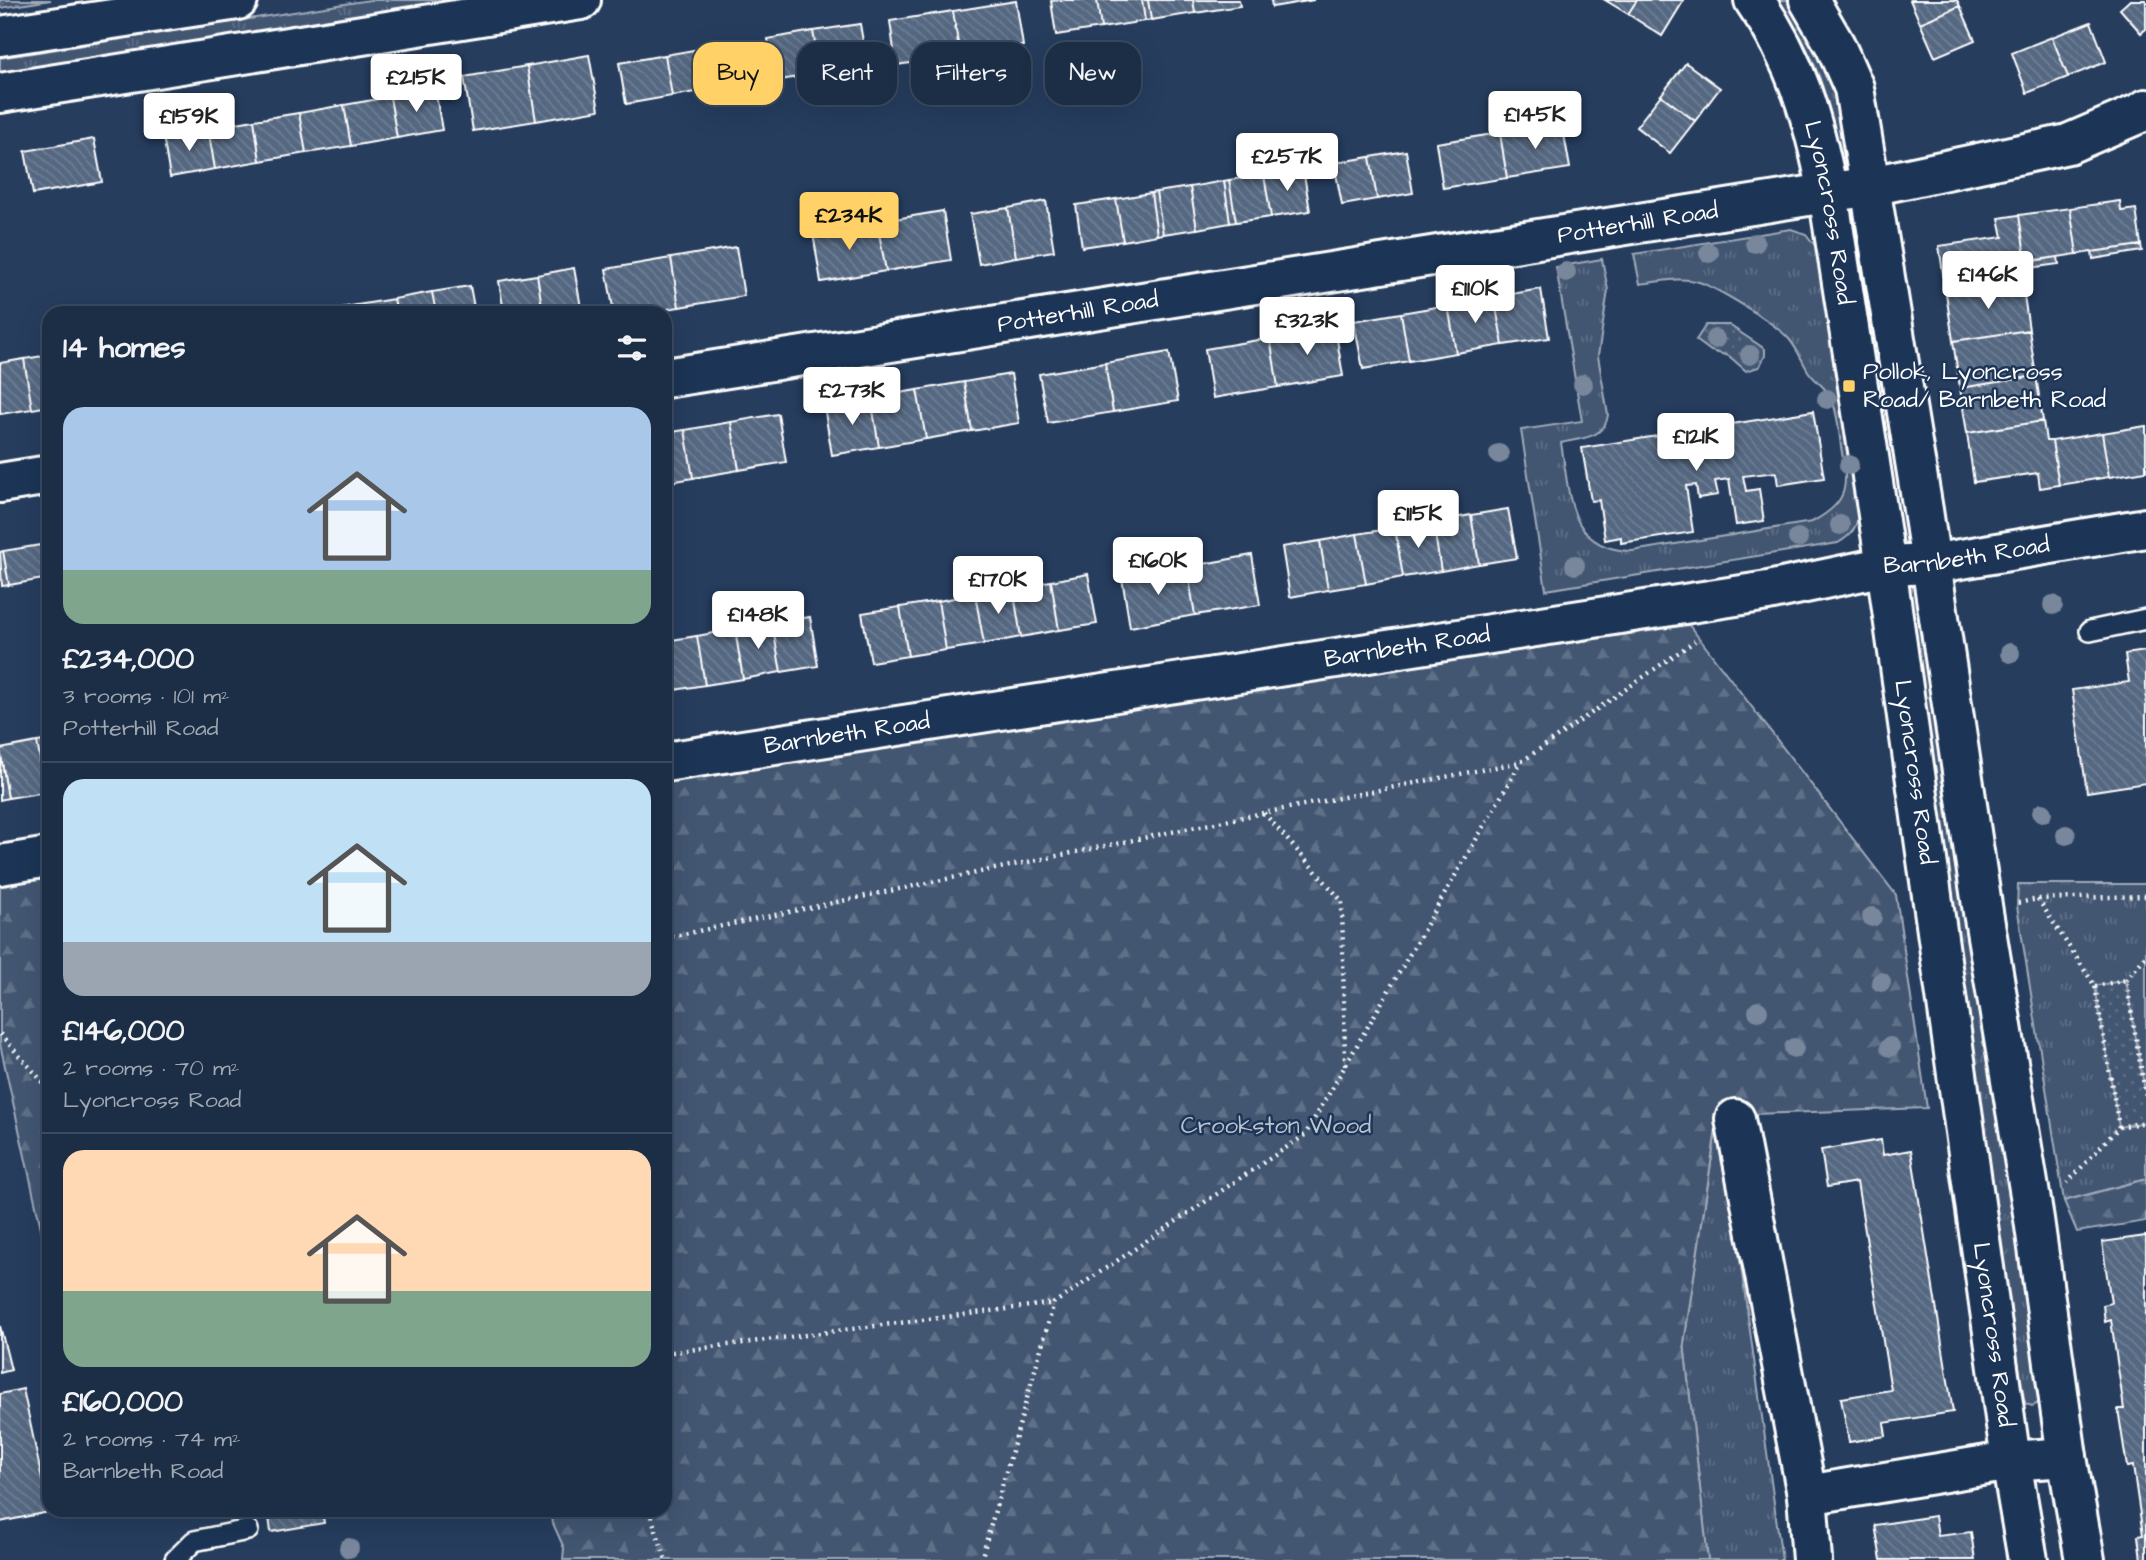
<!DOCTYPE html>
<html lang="en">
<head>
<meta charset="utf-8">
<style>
	:root { --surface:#1c2e46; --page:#293a51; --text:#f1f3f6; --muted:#a0a8b3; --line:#3a4a5f; --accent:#ffd166 }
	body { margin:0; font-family:"Architects Daughter",sans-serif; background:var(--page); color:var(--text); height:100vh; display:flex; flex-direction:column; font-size:26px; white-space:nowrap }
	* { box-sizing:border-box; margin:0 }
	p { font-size:23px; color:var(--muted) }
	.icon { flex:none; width:38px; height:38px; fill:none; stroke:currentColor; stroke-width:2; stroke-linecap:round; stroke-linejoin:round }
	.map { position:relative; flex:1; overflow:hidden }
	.sheet { position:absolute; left:42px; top:306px; width:630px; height:1211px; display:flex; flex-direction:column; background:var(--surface); border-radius:21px; box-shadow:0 7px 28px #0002,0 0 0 2px var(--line) }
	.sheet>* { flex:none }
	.banner { position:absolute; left:693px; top:42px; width:665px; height:63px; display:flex; gap:14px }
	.price { position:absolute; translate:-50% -60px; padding:0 16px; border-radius:7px; background:#fff; color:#222; font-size:23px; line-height:46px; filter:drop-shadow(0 2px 4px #0008) }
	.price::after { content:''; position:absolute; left:50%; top:42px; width:21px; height:16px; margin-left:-10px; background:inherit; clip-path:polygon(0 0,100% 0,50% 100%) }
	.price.active { background:var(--accent); color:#111 }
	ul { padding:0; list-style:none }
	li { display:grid; align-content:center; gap:14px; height:371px; padding:0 21px }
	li+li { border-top:2px solid var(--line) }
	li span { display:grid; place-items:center; height:217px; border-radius:21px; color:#555 }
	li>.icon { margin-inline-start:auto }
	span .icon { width:126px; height:126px; fill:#fffc; stroke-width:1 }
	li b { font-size:30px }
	h2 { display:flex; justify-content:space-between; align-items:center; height:84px; padding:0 21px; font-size:30px }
	.chip { padding:0 24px; border-radius:21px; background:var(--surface); box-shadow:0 7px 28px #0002,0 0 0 2px var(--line); font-size:24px; line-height:63px }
	.chip.active { background:var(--accent); color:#111 }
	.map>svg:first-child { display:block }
	.grass { fill:url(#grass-tufts); stroke:#a0aab8; stroke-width:2 }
	.forest { fill:url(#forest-firs); stroke:#a0aab8; stroke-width:2 }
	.park { fill:url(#park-dots); stroke:#a0aab8; stroke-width:2 }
	.building { fill:url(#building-back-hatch); stroke:#fff; stroke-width:2 }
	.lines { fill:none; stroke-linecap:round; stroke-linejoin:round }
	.lane-casing { stroke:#fff; stroke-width:24 }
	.street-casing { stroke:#fff; stroke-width:44 }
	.secondary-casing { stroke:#fff; stroke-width:44 }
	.path { stroke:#fff; stroke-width:4.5; stroke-dasharray:2 5; stroke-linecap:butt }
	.lane { stroke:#1d3557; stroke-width:19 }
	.street { stroke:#1d3557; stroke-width:38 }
	.secondary { stroke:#1d3557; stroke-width:38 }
	.tree { fill:#79879c }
	.poi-dot { fill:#ffd166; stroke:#1d3557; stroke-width:2.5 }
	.labels { text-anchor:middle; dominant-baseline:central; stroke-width:5; stroke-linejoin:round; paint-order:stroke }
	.street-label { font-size:24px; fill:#fff; stroke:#1d3557 }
	.poi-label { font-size:24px; fill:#fff; stroke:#1d3557; text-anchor:start }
	.park-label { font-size:24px; fill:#bdc4ce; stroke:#1d3557 }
</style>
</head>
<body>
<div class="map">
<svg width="2146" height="1560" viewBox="0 0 2146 1560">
	<defs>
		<pattern id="grass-tufts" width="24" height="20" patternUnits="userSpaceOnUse" patternTransform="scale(1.75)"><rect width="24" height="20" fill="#425672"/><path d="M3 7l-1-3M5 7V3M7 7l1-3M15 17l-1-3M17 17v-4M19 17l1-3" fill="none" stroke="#5e6f87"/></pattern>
		<pattern id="forest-firs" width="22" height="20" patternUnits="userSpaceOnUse" patternTransform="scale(1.75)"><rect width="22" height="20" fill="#425672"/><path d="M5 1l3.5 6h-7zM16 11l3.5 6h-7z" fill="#5e6f87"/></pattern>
		<pattern id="park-dots" width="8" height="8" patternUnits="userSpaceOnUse" patternTransform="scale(1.75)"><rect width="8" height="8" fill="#425672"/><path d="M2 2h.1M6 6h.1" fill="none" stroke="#5e6f87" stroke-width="1.8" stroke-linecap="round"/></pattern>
		<pattern id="building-back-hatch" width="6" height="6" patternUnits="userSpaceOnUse" patternTransform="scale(1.75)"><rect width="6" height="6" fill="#556781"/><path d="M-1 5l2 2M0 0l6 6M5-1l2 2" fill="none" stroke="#6e7e94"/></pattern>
	</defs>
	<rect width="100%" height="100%" fill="#263d5e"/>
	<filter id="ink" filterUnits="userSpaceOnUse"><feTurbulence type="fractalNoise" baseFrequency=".0143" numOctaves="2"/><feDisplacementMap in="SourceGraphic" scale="14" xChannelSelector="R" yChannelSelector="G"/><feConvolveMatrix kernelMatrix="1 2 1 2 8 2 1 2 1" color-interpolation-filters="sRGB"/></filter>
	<g filter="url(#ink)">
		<path class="grass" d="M 370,0 L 478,0 L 0,74 L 0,58 Z
			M 1776,0 L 1796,0 L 1824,47 L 1856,164 L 1848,174 L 1840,169 C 1832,104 1817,53 1776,0 Z
			M 1791,229 L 1806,234 L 1816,247 L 1858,511 C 1858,527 1852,535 1838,543 L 1546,590 L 1521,430 L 1582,421 L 1556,267 L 1602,259 L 1608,290 L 1598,356 L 1608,415 C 1605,439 1580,438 1561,443 C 1570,493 1567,550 1632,551 L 1812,522 C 1850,501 1848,486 1841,447 C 1839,432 1838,414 1832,400 C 1827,387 1815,382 1808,371 C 1802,361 1797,348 1789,339 C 1775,323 1719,289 1699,282 C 1681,276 1659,282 1640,284 L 1634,254 Z
			M 1918,574 L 2040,1396 L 2037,1404 L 2032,1406 L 2026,1404 L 2024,1399 L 1902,576 Z
			M 2018,884 L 2146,884 L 2146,1179 L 2064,1201 L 2017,906 Z
			M 1719,1109 L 1782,1560 L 1708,1560 L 1684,1343 Z"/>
		<path class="forest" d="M 1689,625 L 1896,895 L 1927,1108 L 1754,1114 L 1719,1109 L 1684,1343 L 1708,1560 L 563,1560 L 564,1548 L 547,1510 L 665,1510 L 665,779 Z
			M 49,872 L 49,1264 L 0,1044 L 0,879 Z
			M 2146,1179 L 2146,1221 L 2077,1232 L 2064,1201 Z"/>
		<path class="park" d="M 0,0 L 51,0 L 0,8 Z
			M 1706,325 L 1729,325 L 1765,349 L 1765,356 L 1759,367 L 1746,371 L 1729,356 L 1711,351 L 1696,340 Z
			M 2126,980 L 2146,1097 L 2146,1122 L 2119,1127 L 2095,986 Z"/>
		<path class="building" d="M 1059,0 L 1097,0 L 1101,28 L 1056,35 L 1051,1 Z
			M 1097,0 L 1142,0 L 1145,21 L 1101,28 Z
			M 1142,0 L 1148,0 L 1151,20 L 1145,21 Z
			M 1148,0 L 1193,0 L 1195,13 L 1151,20 Z
			M 1193,0 L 1239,0 L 1240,6 L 1195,13 Z
			M 1271,0 L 1314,0 L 1272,7 Z
			M 1605,0 L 1637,0 L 1628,14 Z
			M 1637,0 L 1684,0 L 1662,36 L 1628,14 Z
			M 1910,0 L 1957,0 L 1960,6 L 1920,23 Z
			M 2130,0 L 2146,0 L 2146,29 L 2141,33 L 2120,9 Z
			M 1016,1 L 1023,46 L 960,56 L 953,11 Z
			M 1960,6 L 1975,40 L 1935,57 L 1920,23 Z
			M 953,11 L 960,56 L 896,65 L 890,21 Z
			M 2091,22 L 2106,62 L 2068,77 L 2052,37 Z
			M 860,24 L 867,65 L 820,73 L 813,31 Z
			M 813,31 L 820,73 L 775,81 L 768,39 Z
			M 2052,37 L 2068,77 L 2027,93 L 2012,53 Z
			M 711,47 L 718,88 L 672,96 L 665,55 Z
			M 589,55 L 599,110 L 536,121 L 527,66 Z
			M 665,55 L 672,96 L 626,104 L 619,63 Z
			M 1686,63 L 1720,88 L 1695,121 L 1661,95 Z
			M 527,66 L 536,121 L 473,131 L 464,77 Z
			M 435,89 L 442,130 L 397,138 L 390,97 Z
			M 1661,95 L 1695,121 L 1670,153 L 1636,127 Z
			M 390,97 L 397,138 L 351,146 L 344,105 Z
			M 344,105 L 351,146 L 306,153 L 299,113 Z
			M 299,113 L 306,153 L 260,161 L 254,120 Z
			M 254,120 L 260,161 L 215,169 L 208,128 Z
			M 1562,123 L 1570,168 L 1507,178 L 1500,133 Z
			M 208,128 L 215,169 L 170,177 L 163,136 Z
			M 1500,133 L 1507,178 L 1443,188 L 1436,143 Z
			M 94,139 L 102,182 L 33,194 L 25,151 Z
			M 1406,151 L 1413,193 L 1377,199 L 1370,157 Z
			M 1370,157 L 1377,199 L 1342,205 L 1334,163 Z
			M 1303,168 L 1310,211 L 1271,217 L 1264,175 Z
			M 1264,175 L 1271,217 L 1236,222 L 1229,180 Z
			M 1229,180 L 1236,222 L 1230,223 L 1224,181 Z
			M 1224,181 L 1230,223 L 1197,229 L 1190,187 Z
			M 1190,187 L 1197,229 L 1163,234 L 1156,192 Z
			M 1156,192 L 1163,234 L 1157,235 L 1151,193 Z
			M 1151,193 L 1157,235 L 1123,241 L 1116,199 Z
			M 1116,199 L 1123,241 L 1082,247 L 1076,205 Z
			M 1046,201 L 1054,251 L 1016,257 L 1008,208 Z
			M 2120,201 L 2121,211 L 2136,209 L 2141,245 L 2077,254 L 2070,208 Z
			M 1008,208 L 1016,257 L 979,264 L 970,214 Z
			M 2070,208 L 2077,254 L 2026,262 L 2019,215 Z
			M 943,211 L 951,260 L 886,271 L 877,222 Z
			M 2019,215 L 2026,262 L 2021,262 L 2022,281 L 1946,293 L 1939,246 L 2003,237 L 1999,218 Z
			M 877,222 L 886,271 L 821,282 L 813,233 Z
			M 2141,245 L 2142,251 L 2093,259 L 2092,252 Z
			M 736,247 L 744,296 L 679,307 L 671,258 Z
			M 2058,257 L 2059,264 L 2022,269 L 2021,262 Z
			M 671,258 L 679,307 L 646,313 L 614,313 L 606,269 Z
			M 574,268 L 582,313 L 543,313 L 537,275 Z
			M 537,275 L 543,313 L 504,313 L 499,281 Z
			M 2022,281 L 2029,330 L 1953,341 L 1946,293 Z
			M 470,286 L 475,313 L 436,313 L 432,292 Z
			M 1541,289 L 1549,338 L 1503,345 L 1494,297 Z
			M 432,292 L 436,313 L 397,313 L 394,299 Z
			M 1494,297 L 1503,345 L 1456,353 L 1448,305 Z
			M 394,299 L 397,313 L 358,313 L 357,305 Z
			M 357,305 L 358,313 L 319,313 L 319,312 Z
			M 1448,305 L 1456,353 L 1409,361 L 1401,313 Z
			M 1401,313 L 1409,361 L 1363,369 L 1354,321 Z
			M 1335,327 L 1343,376 L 1278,387 L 1270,338 Z
			M 2029,330 L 2036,376 L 1960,388 L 1953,341 Z
			M 1270,338 L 1278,387 L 1213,398 L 1205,349 Z
			M 1169,352 L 1178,401 L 1113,412 L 1105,363 Z
			M 49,355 L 49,406 L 32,409 L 24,359 Z
			M 24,359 L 32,409 L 0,414 L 0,363 Z
			M 1105,363 L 1113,412 L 1048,423 L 1039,374 Z
			M 1011,374 L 1019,423 L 972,431 L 964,382 Z
			M 2036,376 L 2043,421 L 1967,433 L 1960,388 Z
			M 964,382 L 972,431 L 926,439 L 917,390 Z
			M 917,390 L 926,439 L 879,447 L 871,398 Z
			M 871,398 L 879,447 L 832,455 L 824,406 Z
			M 1813,411 L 1824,478 L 1778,485 L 1776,472 L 1743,476 L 1746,491 L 1759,489 L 1764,521 L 1736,525 L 1729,479 L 1715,481 L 1718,495 L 1698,498 L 1696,485 L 1686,486 L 1693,532 L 1621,543 L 1621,537 L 1605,540 L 1599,500 L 1591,501 L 1582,448 Z
			M 778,414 L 786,462 L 739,470 L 731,422 Z
			M 2043,421 L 2046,441 L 2052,441 L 2059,485 L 2040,488 L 2038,473 L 1974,482 L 1967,433 Z
			M 731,422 L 739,470 L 693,478 L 685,430 Z
			M 2146,426 L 2146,471 L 2109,477 L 2102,433 Z
			M 685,430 L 693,478 L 665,483 L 665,433 Z
			M 2102,433 L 2109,477 L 2059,485 L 2052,441 Z
			M 1508,509 L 1517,558 L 1479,564 L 1471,515 Z
			M 1471,515 L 1479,564 L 1441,571 L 1433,522 Z
			M 1433,522 L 1441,571 L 1403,577 L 1395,528 Z
			M 1395,528 L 1403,577 L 1366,584 L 1357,534 Z
			M 1357,534 L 1366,584 L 1328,590 L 1320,541 Z
			M 1320,541 L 1328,590 L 1290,597 L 1282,547 Z
			M 47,544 L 49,578 L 9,585 L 3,551 Z
			M 3,551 L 9,585 L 2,586 L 0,552 Z
			M 1252,555 L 1260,605 L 1195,615 L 1187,567 Z
			M 1187,567 L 1195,615 L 1130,627 L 1122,578 Z
			M 1088,574 L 1097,624 L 1059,630 L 1051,581 Z
			M 1051,581 L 1059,630 L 1021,637 L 1013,588 Z
			M 1013,588 L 1021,637 L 984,644 L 975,594 Z
			M 975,594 L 984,644 L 946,650 L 938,601 Z
			M 938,601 L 946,650 L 908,656 L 900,607 Z
			M 900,607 L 908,656 L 871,662 L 862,613 Z
			M 810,617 L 818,666 L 781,672 L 772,623 Z
			M 772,623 L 781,672 L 743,679 L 735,629 Z
			M 735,629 L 743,679 L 705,685 L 697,636 Z
			M 697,636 L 705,685 L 668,691 L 665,676 L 665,641 Z
			M 2146,651 L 2146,783 L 2087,792 L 2072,690 L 2129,682 L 2125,654 Z
			M 49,740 L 49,791 L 46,792 L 37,742 Z
			M 37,742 L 46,792 L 8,798 L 0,749 Z
			M 0,750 L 8,798 L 0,800 Z
			M 1881,1140 L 1883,1155 L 1911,1150 L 1953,1412 L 1884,1423 L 1886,1436 L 1849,1442 L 1841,1398 L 1891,1390 L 1857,1182 L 1827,1187 L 1821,1150 Z
			M 2146,1236 L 2146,1560 L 2141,1560 L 2138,1536 L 2143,1535 L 2133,1466 L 2127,1467 L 2118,1409 L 2124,1409 L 2111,1320 L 2105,1322 L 2103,1305 L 2111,1303 L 2102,1242 Z
			M 0,1326 L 11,1370 L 0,1373 Z
			M 23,1389 L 49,1512 L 0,1522 L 0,1394 Z
			M 268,1510 L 322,1510 L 324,1523 L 271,1532 Z
			M 1935,1516 L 1938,1536 L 1971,1532 L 1975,1560 L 1881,1560 L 1875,1525 Z"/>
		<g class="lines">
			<g class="lane-casing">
				<path id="lane" d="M 2090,631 L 2146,619
					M 175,1560 L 194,1541 L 248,1530"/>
			</g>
			<g class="street-casing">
				<g id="street">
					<path id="s1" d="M 665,378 L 1871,186 L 2068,144 L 2140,113 L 2146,109"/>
					<path d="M 0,483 L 49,475"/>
					<path id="s2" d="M 665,762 L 1768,591 L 1886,566 L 1931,564 L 2146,528"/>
					<path d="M 0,865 L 49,857"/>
					<path d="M 1735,1119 L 1807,1495 L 1812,1560"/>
					<path d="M 1807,1495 L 2011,1461 L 2067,1457"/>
				</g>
			</g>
			<g class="secondary-casing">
				<g id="secondary">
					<path id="s3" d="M 1754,0 C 1797,61 1814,121 1828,193 L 1886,566 L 2011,1461 L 2028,1560"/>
					<path d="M 1809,0 L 1835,45 L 1854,88 L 1923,510 L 1983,912 L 2034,1219 L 2067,1457 L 2085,1560"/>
					<path d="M 0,36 L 238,0"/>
					<path d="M 0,93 L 581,0"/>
				</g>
			</g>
			<path class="path" d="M 1264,813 L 1342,901 L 1345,1065
				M 2038,899 L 2095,986 L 2119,1127 L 2067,1183
				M 2018,903 L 2038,899 L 2146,896
				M 665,938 L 1253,815 L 1521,762
				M 2126,980 L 2146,956
				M 2095,986 L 2126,980 L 2146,1097
				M 0,1034 L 49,1089
				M 2119,1127 L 2146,1122
				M 665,1353 L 1054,1303
				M 649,1510 L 666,1560
				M 981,1560 L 1054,1303 L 1305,1135 L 1521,762 L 1695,641"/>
			<use href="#lane" class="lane"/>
			<use href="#street" class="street"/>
			<use href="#secondary" class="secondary"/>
		</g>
		<g class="tree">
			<circle cx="1755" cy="243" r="10"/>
			<circle cx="1709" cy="253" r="10"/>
			<circle cx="1566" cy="272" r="10"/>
			<circle cx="1715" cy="339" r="10"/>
			<circle cx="1750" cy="355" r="10"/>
			<circle cx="1583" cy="384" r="10"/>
			<circle cx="1827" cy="399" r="10"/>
			<circle cx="1499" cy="454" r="10"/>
			<circle cx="1849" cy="465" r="10"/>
			<circle cx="1840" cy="525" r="10"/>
			<circle cx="1798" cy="538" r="10"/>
			<circle cx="1575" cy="565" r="10"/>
			<circle cx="2053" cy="605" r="10"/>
			<circle cx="2010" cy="653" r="10"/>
			<circle cx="2042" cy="813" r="10"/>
			<circle cx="2066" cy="835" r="10"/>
			<circle cx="1872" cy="917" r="10"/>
			<circle cx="1881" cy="982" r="10"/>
			<circle cx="1758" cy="1011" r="10"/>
			<circle cx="1890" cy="1047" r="10"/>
			<circle cx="1794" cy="1048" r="10"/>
			<circle cx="349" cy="1548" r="10"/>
		</g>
	</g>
	<rect class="poi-dot" x="1842" y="379" width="14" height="14" rx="3.5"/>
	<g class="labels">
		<g class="street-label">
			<text stroke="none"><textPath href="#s3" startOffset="228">Lyoncross Road</textPath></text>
			<text stroke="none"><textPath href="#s1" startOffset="985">Potterhill Road</textPath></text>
			<text stroke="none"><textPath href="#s1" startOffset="418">Potterhill Road</textPath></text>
			<text stroke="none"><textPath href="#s2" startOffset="1318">Barnbeth Road</textPath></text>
			<text stroke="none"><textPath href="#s2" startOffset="751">Barnbeth Road</textPath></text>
			<text stroke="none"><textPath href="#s2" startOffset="184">Barnbeth Road</textPath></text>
			<text stroke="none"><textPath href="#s3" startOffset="794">Lyoncross Road</textPath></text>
			<text stroke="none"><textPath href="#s3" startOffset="1362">Lyoncross Road</textPath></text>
		</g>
		<g class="poi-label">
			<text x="1863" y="372">Pollok, Lyoncross<tspan x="1863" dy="28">Road/ Barnbeth Road</tspan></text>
		</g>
		<g class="park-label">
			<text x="1276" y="1126">Crookston Wood</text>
		</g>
	</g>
</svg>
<b class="price" style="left:416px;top:114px">£215K</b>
<b class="price" style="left:1535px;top:151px">£145K</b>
<b class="price" style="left:189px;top:153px">£159K</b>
<b class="price" style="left:1287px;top:193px">£257K</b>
<b class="price active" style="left:849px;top:252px">£234K</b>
<b class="price" style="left:1988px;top:311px">£146K</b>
<b class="price" style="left:1475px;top:325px">£110K</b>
<b class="price" style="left:1307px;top:357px">£323K</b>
<b class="price" style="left:852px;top:427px">£273K</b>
<b class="price" style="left:1696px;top:473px">£121K</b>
<b class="price" style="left:1418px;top:550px">£115K</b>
<b class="price" style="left:1158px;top:597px">£160K</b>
<b class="price" style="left:998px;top:616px">£170K</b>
<b class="price" style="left:758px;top:651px">£148K</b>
<div class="banner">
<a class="chip active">Buy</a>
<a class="chip">Rent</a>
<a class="chip">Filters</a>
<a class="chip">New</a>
</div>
<section class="sheet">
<h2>14 homes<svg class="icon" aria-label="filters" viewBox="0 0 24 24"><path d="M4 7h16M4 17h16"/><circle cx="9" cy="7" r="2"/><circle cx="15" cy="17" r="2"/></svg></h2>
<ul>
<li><span style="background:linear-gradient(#a9c7e8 75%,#7fa58c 0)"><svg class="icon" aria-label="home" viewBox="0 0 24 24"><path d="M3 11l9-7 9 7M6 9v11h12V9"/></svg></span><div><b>£234,000</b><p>3 rooms · 101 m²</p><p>Potterhill Road</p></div></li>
<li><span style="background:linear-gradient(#bfe0f5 75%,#9aa5b1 0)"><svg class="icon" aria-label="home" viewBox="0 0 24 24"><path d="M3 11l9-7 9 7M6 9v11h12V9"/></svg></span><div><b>£146,000</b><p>2 rooms · 70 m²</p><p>Lyoncross Road</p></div></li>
<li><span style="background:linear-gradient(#ffd9b3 65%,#7fa58c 0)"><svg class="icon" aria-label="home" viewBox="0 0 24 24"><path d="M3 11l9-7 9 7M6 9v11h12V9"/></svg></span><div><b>£160,000</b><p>2 rooms · 74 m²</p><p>Barnbeth Road</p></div></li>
</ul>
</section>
</div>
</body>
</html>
